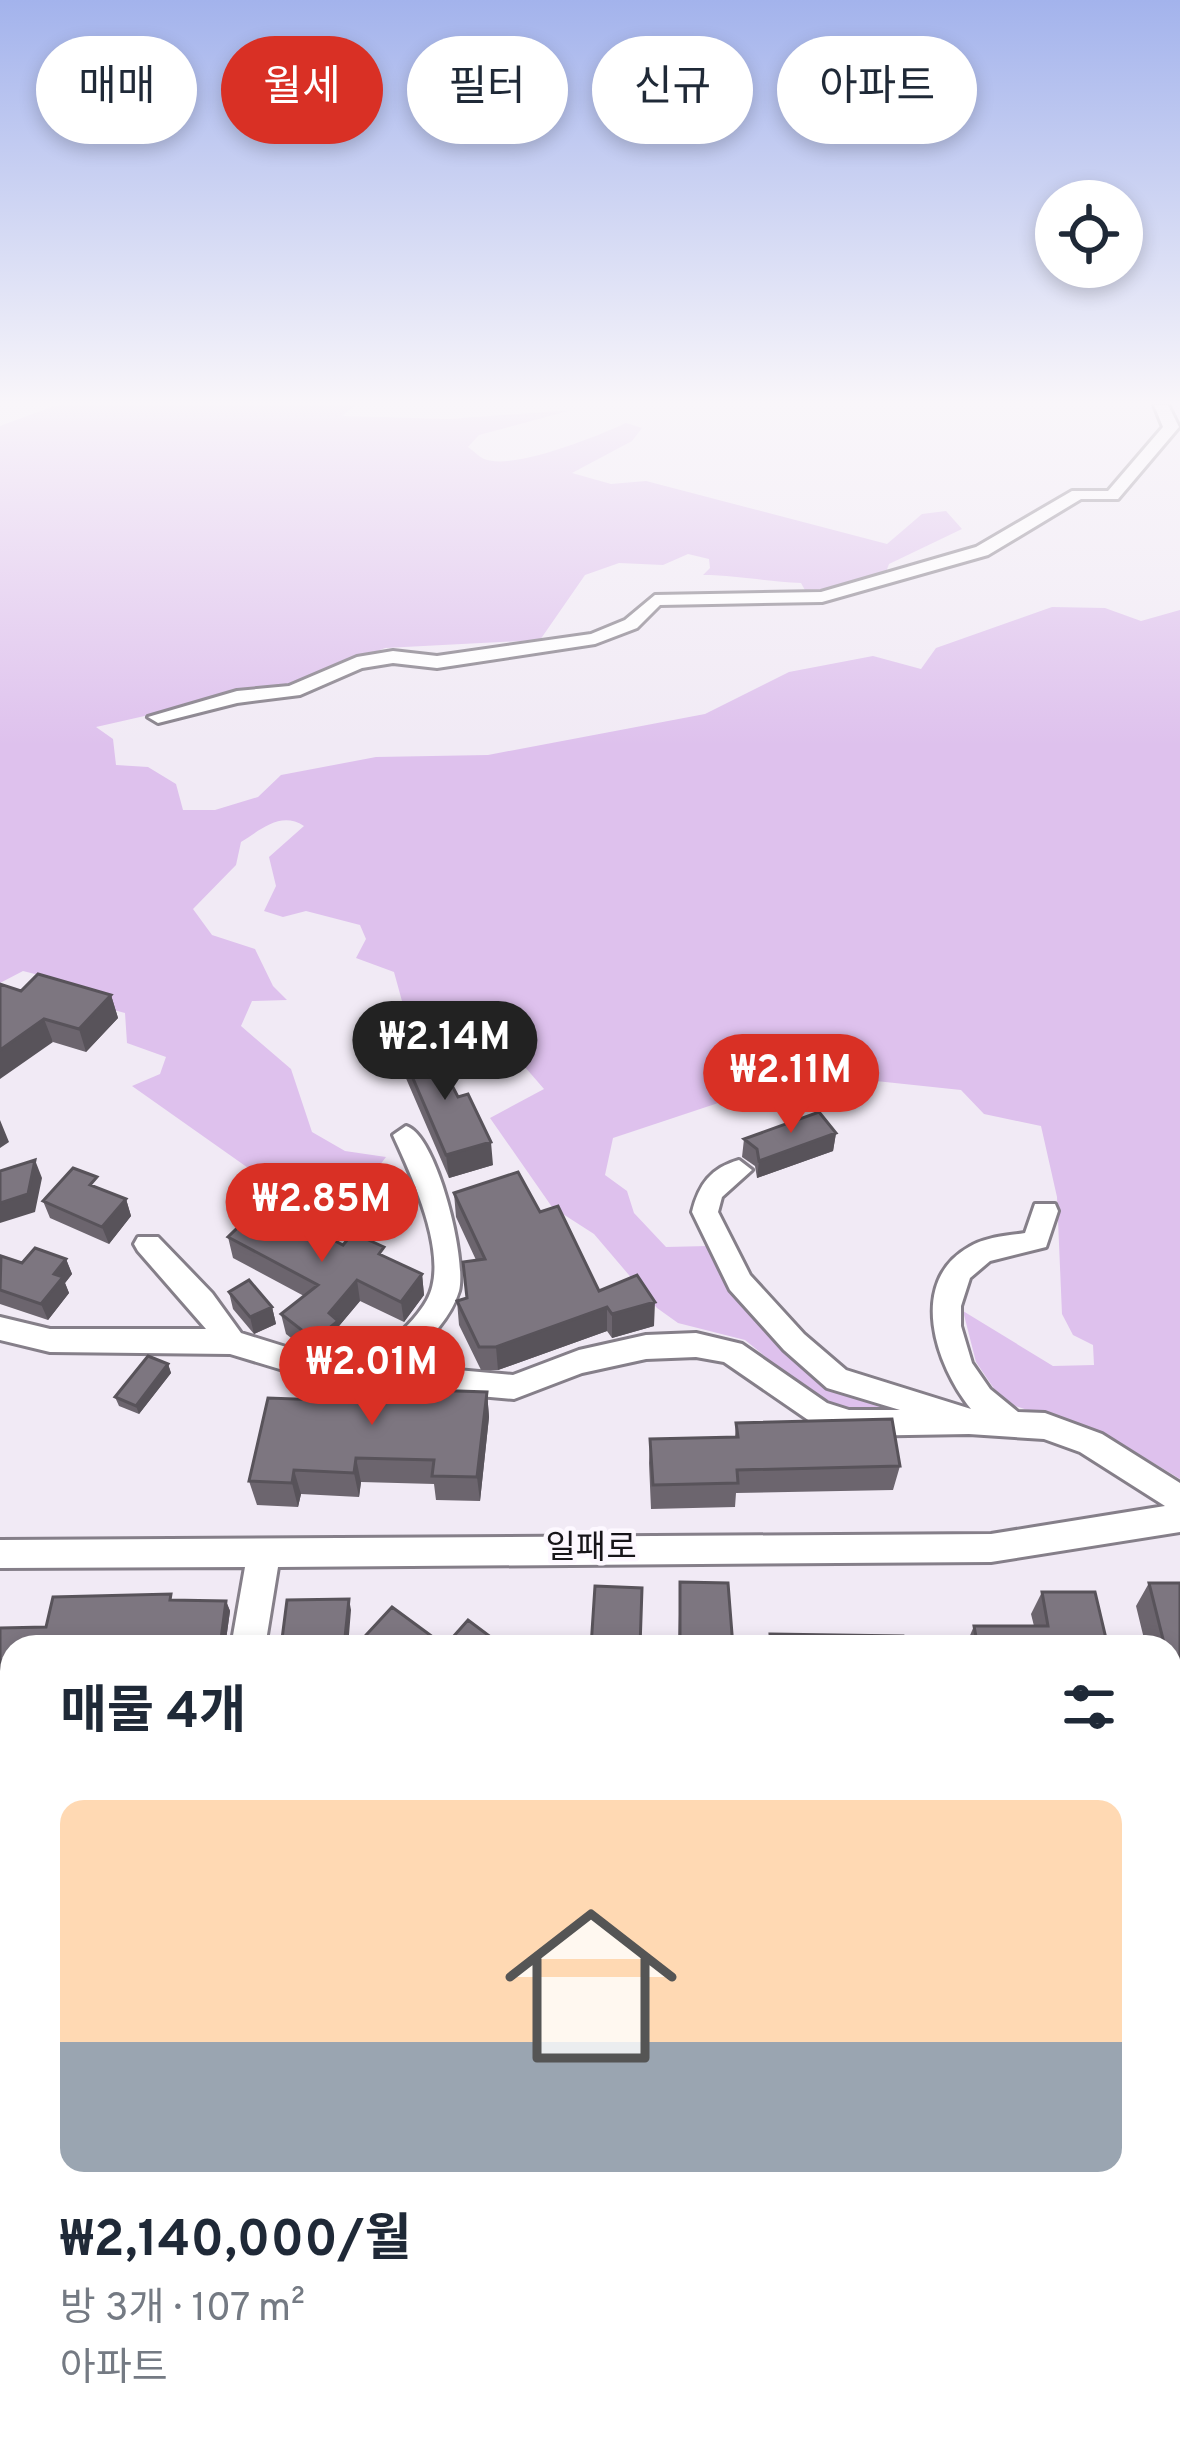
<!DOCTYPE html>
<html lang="ko">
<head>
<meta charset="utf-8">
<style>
	:root { --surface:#fff; --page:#f2f2f3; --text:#1f2937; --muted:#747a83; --accent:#d93025 }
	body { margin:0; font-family:Overpass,"Noto Sans KR",sans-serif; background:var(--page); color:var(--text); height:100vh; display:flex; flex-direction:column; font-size:45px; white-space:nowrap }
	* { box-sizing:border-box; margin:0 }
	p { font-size:39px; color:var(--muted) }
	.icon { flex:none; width:66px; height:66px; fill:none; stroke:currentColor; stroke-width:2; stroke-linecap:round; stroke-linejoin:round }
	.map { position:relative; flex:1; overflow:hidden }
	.side { position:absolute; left:0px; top:1635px; width:1182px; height:804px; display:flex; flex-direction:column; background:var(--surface); border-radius:36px 36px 0 0; box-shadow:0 6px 18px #0003 }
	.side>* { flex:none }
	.hud { position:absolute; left:36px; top:36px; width:1110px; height:108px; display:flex; gap:24px }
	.tools { position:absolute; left:1035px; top:180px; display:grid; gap:24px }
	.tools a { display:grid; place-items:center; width:108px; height:108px; border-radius:50%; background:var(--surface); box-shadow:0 6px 18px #0003; font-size:60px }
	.price { position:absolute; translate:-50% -102px; padding:0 27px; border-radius:42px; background:var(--accent); color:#fff; font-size:39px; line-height:78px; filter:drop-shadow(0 3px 6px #0008) }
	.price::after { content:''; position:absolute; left:50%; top:72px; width:36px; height:27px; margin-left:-18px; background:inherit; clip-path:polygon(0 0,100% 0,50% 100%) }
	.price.selected { background:#222; color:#fff }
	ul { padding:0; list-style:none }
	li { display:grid; align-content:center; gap:24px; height:636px; padding:0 60px }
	li span { display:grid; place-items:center; height:372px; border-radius:24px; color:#555 }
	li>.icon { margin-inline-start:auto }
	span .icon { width:216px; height:216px; fill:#fffc; stroke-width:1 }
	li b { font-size:51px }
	h2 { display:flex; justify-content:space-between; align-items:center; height:144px; padding:0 60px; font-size:51px }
	.tag { padding:0 42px; border-radius:54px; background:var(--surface); box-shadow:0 6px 18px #0003; font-size:42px; line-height:108px }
	.tag.selected { background:var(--accent); color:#fff }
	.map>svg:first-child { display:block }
	.green { fill:#dec1ed }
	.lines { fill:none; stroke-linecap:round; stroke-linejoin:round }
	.minor-casing { stroke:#857f89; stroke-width:6 }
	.minor { fill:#fff; fill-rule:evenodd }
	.wall { fill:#6c656e }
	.shaded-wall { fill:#58535a }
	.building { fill:#7d7680; stroke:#58535a; stroke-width:3 }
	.labels { text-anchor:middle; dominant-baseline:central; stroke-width:9; stroke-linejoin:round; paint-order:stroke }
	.street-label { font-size:33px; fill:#171519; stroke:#fdf8ff }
</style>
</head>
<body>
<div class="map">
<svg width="1180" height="2439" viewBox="0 0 1180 2439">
	<rect width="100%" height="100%" fill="#f1eaf5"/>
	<path class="green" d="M 57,405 L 355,405 L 342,416 L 449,419 L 572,410 L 479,435 L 468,447 C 474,451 478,456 484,459 C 512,471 598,436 626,423 L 642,428 L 632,441 L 572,473 L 611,484 L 646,481 L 887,544 L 922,514 L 946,511 L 962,529 L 889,564 L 886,572 L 830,591 L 806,592 L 801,583 C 768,582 737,575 703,575 L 710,568 L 709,559 L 688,554 L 663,565 L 619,563 L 585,575 L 540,640 L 385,648 L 308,679 L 96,727 L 113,739 L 116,765 L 148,767 L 176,784 L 183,810 L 215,810 L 258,797 L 281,775 L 376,757 L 488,755 L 705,714 L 789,672 L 873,656 L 921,669 L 936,648 L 1052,607 L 1105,608 L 1141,621 L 1180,610 L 1180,1479 L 1109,1436 L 1003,1402 L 976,1362 L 963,1311 L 1053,1366 L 1094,1365 L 1093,1345 L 1073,1335 L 1062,1314 L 1057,1197 L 1041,1126 L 984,1114 L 961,1090 L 838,1077 L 787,1080 L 613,1138 L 605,1175 L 627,1191 L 634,1213 L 666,1247 L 708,1246 L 752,1311 L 835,1391 L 932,1411 L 853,1411 L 818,1400 L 745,1340 L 678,1323 L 657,1308 L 594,1234 L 552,1207 L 490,1118 L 544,1089 L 480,1015 L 405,1012 L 394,972 L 356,958 L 366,939 L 360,925 L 306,911 L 283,917 L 264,911 L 276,886 L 269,857 L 304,826 C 281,811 262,829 241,842 L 236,865 L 193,909 L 212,935 L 255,949 L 273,986 L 287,1000 L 252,1001 L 241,1026 L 291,1069 L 312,1132 L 345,1151 L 386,1157 L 370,1178 L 327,1201 L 268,1182 L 132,1086 L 160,1074 L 166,1057 L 127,1043 L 125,1013 L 76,1000 L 87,987 L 23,971 L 0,983 L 0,426 Z
		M 1180,2091 L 1180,2439 L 595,2439 L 597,2427 L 1170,2427 L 1170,2094 Z"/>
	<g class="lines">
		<g class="minor-casing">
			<path id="minor" d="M 1154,405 L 1168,405 L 1179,427 L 1118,499 L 1081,499 L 988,555 L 822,602 L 660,605 L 637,628 L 595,644 L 437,668 L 393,663 L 362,668 L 300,695 L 237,703 L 158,723 L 148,717 L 237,691 L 289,686 L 357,657 L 393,651 L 437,656 L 591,634 L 625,620 L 655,595 L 821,592 L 976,547 L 1072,491 L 1108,491 L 1163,427 Z
				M 406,1126 C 437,1135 467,1260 459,1291 C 450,1321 424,1344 402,1365 L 513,1375 L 579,1350 L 646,1335 L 696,1333 L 742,1344 L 827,1403 L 849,1410 L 900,1410 L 827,1388 L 784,1350 L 730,1290 L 692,1212 C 699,1184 711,1168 739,1160 L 752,1170 L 722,1197 L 718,1212 L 750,1275 L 804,1334 L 846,1370 L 971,1409 C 936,1366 907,1282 969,1247 C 985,1237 1006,1236 1025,1233 L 1035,1204 L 1055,1204 L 1058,1211 L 1046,1247 L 990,1261 L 970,1278 L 961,1306 L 961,1326 L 972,1363 L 990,1389 L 1018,1412 L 1045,1413 L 1102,1434 L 1180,1483 L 1180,1532 L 991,1562 L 278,1567 L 265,1647 L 231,1647 L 245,1567 L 0,1568 L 0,1540 L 991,1534 L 1165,1506 L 1080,1452 L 1044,1439 L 969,1434 L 849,1436 L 817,1426 L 724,1362 L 696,1357 L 646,1359 L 582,1373 L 514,1399 L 400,1389 L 387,1380 L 366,1395 L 230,1354 L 50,1352 L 0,1340 L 0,1317 L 50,1329 L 206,1329 L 138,1251 L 134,1244 L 138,1237 L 158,1237 L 212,1293 L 241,1333 L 360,1370 C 381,1348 412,1327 427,1300 C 451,1257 411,1175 393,1135 Z
				M 1170,2000 L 1180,2000 L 1180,2040 L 1170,2040 Z
				M 0,2076 L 12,2078 L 12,2118 L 0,2116 Z
				M 12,2171 L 12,2218 L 0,2223 L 0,2176 Z
				M 313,2427 L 359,2427 L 356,2439 L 310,2439 Z"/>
		</g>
		<use href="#minor" class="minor"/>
	</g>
	<path class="wall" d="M 21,991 L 111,995 L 118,1018 L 86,1052 L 53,1042 Z
		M 402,1053 L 493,1165 L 449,1178 L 405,1076 Z
		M 836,1133 L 833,1151 L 757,1178 L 755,1166 L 742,1157 L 744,1139 Z
		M 101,1189 L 126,1199 L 131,1216 L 109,1244 L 50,1218 L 43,1201 Z
		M 454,1193 L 540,1212 L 599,1291 L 654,1326 L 612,1338 L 607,1331 L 498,1370 L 481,1370 L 459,1325 L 457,1301 L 466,1298 L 476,1260 L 456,1217 Z
		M 228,1237 L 343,1245 L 386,1257 L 422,1274 L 424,1295 L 404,1322 L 360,1301 L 339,1326 L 342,1341 L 322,1358 L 313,1355 L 286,1334 L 281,1314 L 304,1296 L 233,1258 Z
		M 66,1259 L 72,1274 L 65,1283 L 69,1293 L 48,1320 L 0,1304 L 0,1267 L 22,1263 Z
		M 229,1292 L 272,1307 L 276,1324 L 254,1334 L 233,1309 Z
		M 168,1364 L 171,1373 L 139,1414 L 119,1406 L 115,1397 Z
		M 431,1372 L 433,1390 L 487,1392 L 489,1417 L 480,1501 L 436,1500 L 434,1484 L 361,1482 L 359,1497 L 301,1494 L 298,1507 L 257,1505 L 249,1481 L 323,1400 L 389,1378 Z
		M 736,1423 L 900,1466 L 893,1490 L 736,1493 L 735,1507 L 651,1509 L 649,1463 L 650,1439 L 735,1437 Z
		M 680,1582 L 733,1647 L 678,1647 Z
		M 1149,1583 L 1180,1583 L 1180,1783 L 1170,1746 L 1170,1647 L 1146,1647 L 1136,1606 Z
		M 1042,1592 L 1108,1647 L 965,1647 L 974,1626 L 1034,1626 L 1031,1614 Z
		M 173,1600 L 226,1601 L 230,1611 L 225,1647 L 12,1647 L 12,2044 L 0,2044 L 0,1628 L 46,1627 Z
		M 434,2427 L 547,2427 L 544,2439 L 480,2439 Z"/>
	<path class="shaded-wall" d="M 111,995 L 118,1018 L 86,1052 L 79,1029 Z
		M 44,1019 L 53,1042 L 0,1079 L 0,1050 Z
		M 0,1120 L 9,1142 L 0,1148 Z
		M 836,1133 L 833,1151 L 757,1178 L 759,1161 Z
		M 491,1142 L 493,1165 L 449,1178 L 446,1155 Z
		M 35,1160 L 42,1178 L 35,1212 L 0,1223 L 0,1203 Z
		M 126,1199 L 131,1216 L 109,1244 L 102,1227 Z
		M 66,1259 L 72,1274 L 65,1283 L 69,1293 L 48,1320 L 41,1304 L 54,1274 Z
		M 422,1274 L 424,1295 L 404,1322 L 401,1302 Z
		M 357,1280 L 360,1301 L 339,1326 L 342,1341 L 322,1358 L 317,1338 L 329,1313 Z
		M 655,1302 L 654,1326 L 612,1338 L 612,1314 Z
		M 272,1307 L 276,1324 L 254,1334 L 250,1317 Z
		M 607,1307 L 607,1331 L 498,1370 L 496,1347 Z
		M 168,1364 L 171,1373 L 139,1414 L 136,1406 Z
		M 487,1392 L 489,1417 L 480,1501 L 477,1477 Z
		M 356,1458 L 361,1482 L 359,1497 L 354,1473 Z
		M 294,1470 L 301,1494 L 298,1507 L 292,1483 Z
		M 349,1599 L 351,1610 L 348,1647 L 344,1647 Z
		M 226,1601 L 230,1611 L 225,1647 L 220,1647 Z
		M 70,2427 L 86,2427 L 82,2439 L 67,2439 Z
		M 301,2427 L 310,2427 L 306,2439 L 301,2439 L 297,2434 Z"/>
	<path class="building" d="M 38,974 L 111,995 L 79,1029 L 44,1019 L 0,1050 L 0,984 L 21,991 Z
		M 431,1045 L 458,1097 L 468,1094 L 491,1142 L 446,1155 L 402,1053 Z
		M 819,1112 L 836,1133 L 759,1161 L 757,1149 L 744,1139 Z
		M 35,1160 L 28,1194 L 0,1203 L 0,1171 Z
		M 73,1168 L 97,1177 L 90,1185 L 126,1199 L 102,1227 L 43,1201 Z
		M 518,1172 L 540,1212 L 558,1206 L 599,1291 L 637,1275 L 655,1302 L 612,1314 L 607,1307 L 496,1347 L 479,1347 L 457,1301 L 467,1298 L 463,1262 L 485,1259 L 454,1193 Z
		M 263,1203 L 343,1245 L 353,1233 L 384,1247 L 379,1254 L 422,1274 L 401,1302 L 357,1280 L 329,1313 L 338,1321 L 317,1338 L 308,1335 L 281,1314 L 318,1285 L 228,1237 Z
		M 35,1248 L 66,1259 L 54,1274 L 63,1277 L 41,1304 L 0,1290 L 1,1256 L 22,1263 Z
		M 249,1280 L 272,1307 L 250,1317 L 229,1292 Z
		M 148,1356 L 168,1364 L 136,1406 L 115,1397 Z
		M 408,1368 L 431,1372 L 428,1390 L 487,1392 L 477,1477 L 432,1476 L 434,1460 L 356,1458 L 354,1473 L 294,1470 L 292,1483 L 249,1481 L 268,1398 L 323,1400 L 327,1376 L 389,1378 L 390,1370 Z
		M 892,1419 L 900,1466 L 737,1470 L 738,1483 L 653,1485 L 650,1439 L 738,1437 L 736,1423 Z
		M 680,1582 L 728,1583 L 733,1647 L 690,1647 L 690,1639 L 680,1639 Z
		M 1149,1583 L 1180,1583 L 1180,1707 L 1170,1667 L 1170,1647 L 1165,1647 Z
		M 595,1586 L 642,1588 L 640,1647 L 591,1647 Z
		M 1042,1592 L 1095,1592 L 1108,1647 L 978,1647 L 974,1626 L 1048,1626 Z
		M 171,1594 L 170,1600 L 226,1601 L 220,1647 L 12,1647 L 12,2037 L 0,2037 L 0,1628 L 46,1627 L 53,1597 Z
		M 349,1599 L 344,1647 L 281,1647 L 287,1600 Z
		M 392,1607 L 445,1646 L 468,1620 L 504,1647 L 355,1647 Z
		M 770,1634 L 903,1636 L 904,1647 L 771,1647 Z
		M 1,2346 L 12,2348 L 12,2427 L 70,2427 L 67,2439 L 0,2439 Z
		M 221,2427 L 301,2427 L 297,2434 L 301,2439 L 218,2439 Z
		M 451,2427 L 544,2427 L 541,2439 L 497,2439 Z"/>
	<linearGradient id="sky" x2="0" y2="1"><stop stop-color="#a3b3ec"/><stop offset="0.54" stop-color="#f9f6fa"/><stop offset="1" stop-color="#f9f6fa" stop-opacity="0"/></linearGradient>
	<rect width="1180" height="746" fill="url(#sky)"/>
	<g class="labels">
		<g class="street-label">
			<text x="591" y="1550">일패로</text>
		</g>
	</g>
</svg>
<div class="tools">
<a><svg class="icon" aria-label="locate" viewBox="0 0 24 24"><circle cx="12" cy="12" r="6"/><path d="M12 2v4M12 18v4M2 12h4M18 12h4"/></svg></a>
</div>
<b class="price selected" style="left:445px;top:1103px">₩2.14M</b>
<b class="price" style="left:791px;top:1136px">₩2.11M</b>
<b class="price" style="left:322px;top:1265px">₩2.85M</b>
<b class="price" style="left:372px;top:1428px">₩2.01M</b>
<div class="hud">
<a class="tag">매매</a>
<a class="tag selected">월세</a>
<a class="tag">필터</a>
<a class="tag">신규</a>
<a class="tag">아파트</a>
</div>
<section class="side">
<h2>매물 4개<svg class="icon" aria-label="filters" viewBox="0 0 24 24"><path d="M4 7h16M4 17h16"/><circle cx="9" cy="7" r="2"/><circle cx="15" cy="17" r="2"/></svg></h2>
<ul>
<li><span style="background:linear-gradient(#ffd9b3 65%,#9aa5b1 0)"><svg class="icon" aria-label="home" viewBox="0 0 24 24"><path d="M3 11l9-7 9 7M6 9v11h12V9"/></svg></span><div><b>₩2,140,000/월</b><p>방 3개 · 107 m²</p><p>아파트</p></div></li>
</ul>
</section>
</div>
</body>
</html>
